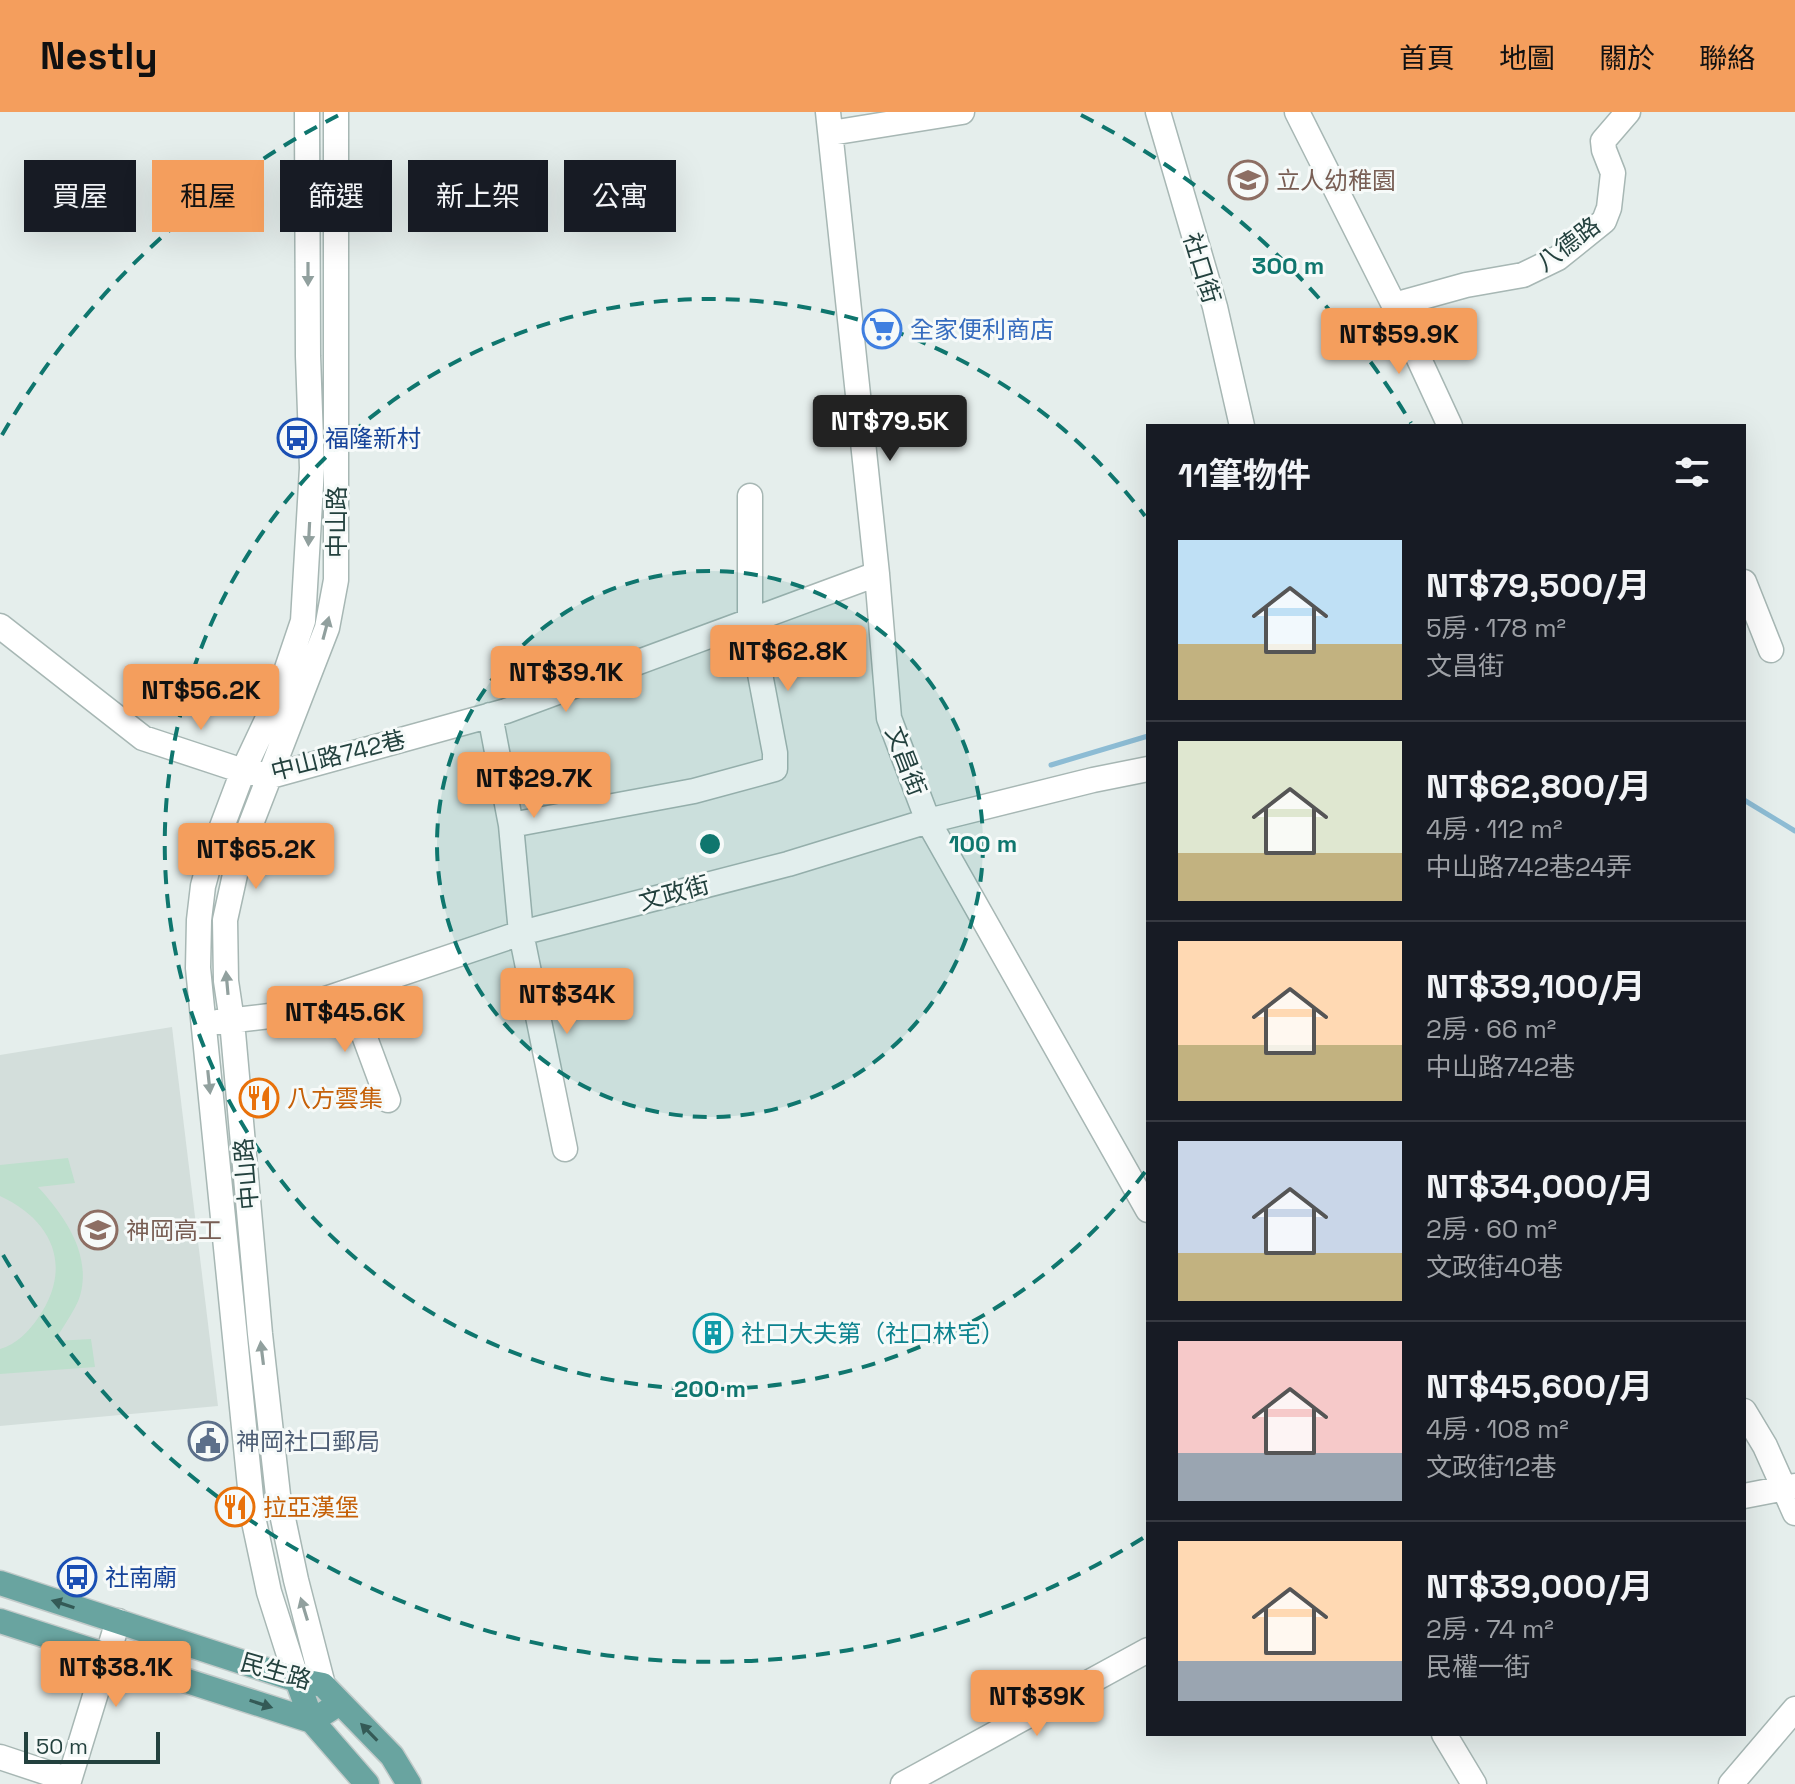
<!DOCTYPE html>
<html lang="zh-TW">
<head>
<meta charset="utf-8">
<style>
	:root { --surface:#171b24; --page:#20242c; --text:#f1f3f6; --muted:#9ea1a6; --line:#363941; --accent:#f49e5d }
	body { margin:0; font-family:"Space Grotesk","Noto Sans TC",sans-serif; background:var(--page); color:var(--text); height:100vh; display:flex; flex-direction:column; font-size:30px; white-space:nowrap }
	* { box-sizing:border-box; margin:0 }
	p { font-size:26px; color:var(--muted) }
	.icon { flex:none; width:44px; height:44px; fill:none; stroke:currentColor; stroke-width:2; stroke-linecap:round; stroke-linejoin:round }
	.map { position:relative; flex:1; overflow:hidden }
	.sheet { position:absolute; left:1146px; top:312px; width:600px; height:1312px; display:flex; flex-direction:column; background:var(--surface); border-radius:0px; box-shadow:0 8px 32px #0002 }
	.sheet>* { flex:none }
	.guide { position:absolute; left:24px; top:48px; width:760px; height:72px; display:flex; gap:16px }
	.scale { position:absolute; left:24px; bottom:20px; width:136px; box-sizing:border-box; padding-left:8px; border:4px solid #23413e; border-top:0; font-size:22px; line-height:28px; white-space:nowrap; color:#23413e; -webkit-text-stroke:6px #f6faf9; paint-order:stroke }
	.price { position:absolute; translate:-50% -68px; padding:0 18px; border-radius:8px; background:var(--accent); color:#111; font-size:26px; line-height:52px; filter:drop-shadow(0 2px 4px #0008) }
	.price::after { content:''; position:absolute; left:50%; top:48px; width:24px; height:18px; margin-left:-12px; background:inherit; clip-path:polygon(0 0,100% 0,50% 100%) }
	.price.on { background:#222; color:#fff }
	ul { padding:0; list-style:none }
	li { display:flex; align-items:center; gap:24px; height:200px; padding:0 32px }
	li+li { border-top:2px solid var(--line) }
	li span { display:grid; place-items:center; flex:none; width:224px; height:160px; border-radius:0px; color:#555 }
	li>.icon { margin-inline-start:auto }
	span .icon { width:96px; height:96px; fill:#fffc; stroke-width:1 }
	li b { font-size:34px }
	h2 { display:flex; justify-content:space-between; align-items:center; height:96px; padding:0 32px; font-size:34px }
	.tag { padding:0 28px; border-radius:0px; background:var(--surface); box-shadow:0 8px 32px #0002; font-size:28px; line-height:72px }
	.tag.on { background:var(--accent); color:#111 }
	header { display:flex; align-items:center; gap:48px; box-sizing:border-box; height:112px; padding:0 40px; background:var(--accent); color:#111 }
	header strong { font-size:38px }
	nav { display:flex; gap:44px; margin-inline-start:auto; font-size:28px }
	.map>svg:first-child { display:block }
	.built { fill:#d3dedb }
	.green { fill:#bedfcd }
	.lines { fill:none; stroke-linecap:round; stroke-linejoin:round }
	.stream { stroke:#8dbcd4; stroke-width:5 }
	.minor-casing { stroke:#a7b7b4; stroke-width:27 }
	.major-casing { stroke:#c1cac9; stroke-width:27 }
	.minor { stroke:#fff; stroke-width:24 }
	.major { stroke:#69a4a0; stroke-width:24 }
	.oneway { fill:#91a09e }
	.oneway2 { fill:#345a56 }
	.ring { fill:none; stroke:#0f766e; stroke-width:4; stroke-dasharray:14 10 }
	.labels { text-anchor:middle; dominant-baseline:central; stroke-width:6; stroke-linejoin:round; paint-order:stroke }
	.education-label { font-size:24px; fill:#785e54; stroke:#f6faf9; text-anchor:start }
	.street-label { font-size:24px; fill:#23413e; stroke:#f6faf9 }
	.shop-label { font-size:24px; fill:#366cbe; stroke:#f6faf9; text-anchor:start }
	.transit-label { font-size:24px; fill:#164399; stroke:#f6faf9; text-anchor:start }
	.food-label { font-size:24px; fill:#c56008; stroke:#f6faf9; text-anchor:start }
	.culture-label { font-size:24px; fill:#0d838f; stroke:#f6faf9; text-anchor:start }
	.service-label { font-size:24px; fill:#4e5e75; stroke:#f6faf9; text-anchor:start }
	.centre { fill:#0f766e; stroke:#f6faf9; stroke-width:4 }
	.ring-label { font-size:24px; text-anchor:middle; font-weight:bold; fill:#0f766e; stroke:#f6faf9; stroke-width:6; stroke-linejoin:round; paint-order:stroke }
</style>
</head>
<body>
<header>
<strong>Nestly</strong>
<nav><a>首頁</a><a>地圖</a><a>關於</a><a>聯絡</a></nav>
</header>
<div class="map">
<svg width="1795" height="1672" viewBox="0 0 1795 1672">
	<rect width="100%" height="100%" fill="#e5eeec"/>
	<path class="built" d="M 172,915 L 218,1294 L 0,1314 L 0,943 Z"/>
	<path class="green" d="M 68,1046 L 75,1071 L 38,1075 C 64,1103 92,1142 80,1184 C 76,1197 62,1216 55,1229 L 91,1227 L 95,1255 L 0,1262 L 0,1237 C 16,1233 29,1219 38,1206 C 73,1156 54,1109 0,1084 L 0,1053 Z"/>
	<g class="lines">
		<path class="stream" d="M 1051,653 L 1148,624
			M 1744,688 L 1795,719"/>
		<g class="minor-casing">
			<path id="minor" d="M 828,0 L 877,462 L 889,606 L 928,709 L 1148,1098
				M 1158,0 L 1215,195 L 1242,314
				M 1297,0 L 1394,193 L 1466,173 L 1523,163 L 1558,146 L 1604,109 L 1609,96 L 1613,61 L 1604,38 L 1603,29 L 1628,0
				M 831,21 L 962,0
				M 1394,193 L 1450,314
				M 1744,470 L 1771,538
				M 0,514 L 143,626 L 243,659 L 271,664 L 506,599 L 877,462
				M 490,603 L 511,713 L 521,821 L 565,1037
				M 511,713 L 694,679 L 775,657 L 775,641 L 750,509 L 750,384
				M 348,880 L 388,988
				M 218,910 L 278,903 L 521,821 L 788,752 L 928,709 L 1093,668 L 1148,657
				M 1744,1299 L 1765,1334 L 1795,1401
				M 1744,1384 L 1795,1374
				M 297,1568 L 269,1480 L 253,1405 L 198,856 L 199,808 L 203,774 L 212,741 L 243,659 L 276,589 L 303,509 L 312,356 L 308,244 L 307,0
				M 323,1573 L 296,1468 L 278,1383 L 260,1222 L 232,909 L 226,869 L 225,808 L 240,740 L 327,516 L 336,468 L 336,0
				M 1444,1622 L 1474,1672
				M 0,1645 L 69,1668
				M 68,1672 L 118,1509
				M 903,1672 L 1148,1538
				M 1731,1672 L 1795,1597"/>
		</g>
		<g class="major-casing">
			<path id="major" d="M 0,1471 L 297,1568 L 323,1573 L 392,1644 L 409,1672
				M 0,1509 L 312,1609 L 340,1591
				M 297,1568 L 312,1609 L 367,1672"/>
		</g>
		<use href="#minor" class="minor"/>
		<use href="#major" class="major"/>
	</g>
	<defs><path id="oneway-solid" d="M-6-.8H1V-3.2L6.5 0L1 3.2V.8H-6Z" transform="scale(2)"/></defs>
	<g class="oneway">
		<use href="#oneway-solid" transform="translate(308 162) rotate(90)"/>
		<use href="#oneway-solid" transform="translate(309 422) rotate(93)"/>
		<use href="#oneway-solid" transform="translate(326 516) rotate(-75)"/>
		<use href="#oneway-solid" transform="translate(227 871) rotate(-95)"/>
		<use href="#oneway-solid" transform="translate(209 970) rotate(84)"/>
		<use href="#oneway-solid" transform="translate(262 1241) rotate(-97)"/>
		<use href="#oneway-solid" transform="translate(304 1497) rotate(-107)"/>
	</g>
	<g class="oneway2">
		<use href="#oneway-solid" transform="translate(63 1492) rotate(-162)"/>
		<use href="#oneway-solid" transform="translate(261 1592) rotate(18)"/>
		<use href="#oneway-solid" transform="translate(369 1620) rotate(-134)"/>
	</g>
	<circle cx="710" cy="732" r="273" fill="#0f766e" fill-opacity=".12"/>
	<g class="ring">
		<circle cx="710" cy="732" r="273"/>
		<path d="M1145 1060A545 545 0 1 1 1145 404"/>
		<path d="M1143 1426A818 818 0 0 1 2 1141M2 323A818 818 0 0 1 339 3M1081 3A818 818 0 0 1 1411 311"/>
	</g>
	<defs>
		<g id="school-ring" transform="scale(2)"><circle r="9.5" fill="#f6faf9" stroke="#8d6e63" stroke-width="1.5"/><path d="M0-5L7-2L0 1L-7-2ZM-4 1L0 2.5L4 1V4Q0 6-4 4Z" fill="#8d6e63"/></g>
		<g id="supermarket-ring" transform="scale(2)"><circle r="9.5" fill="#f6faf9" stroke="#3f7fe0" stroke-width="1.5"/><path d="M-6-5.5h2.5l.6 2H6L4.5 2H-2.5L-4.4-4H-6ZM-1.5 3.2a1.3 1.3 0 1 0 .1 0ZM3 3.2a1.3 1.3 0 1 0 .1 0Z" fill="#3f7fe0"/></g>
		<g id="bus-ring" transform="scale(2)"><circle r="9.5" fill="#f6faf9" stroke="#1a4fb4" stroke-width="1.5"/><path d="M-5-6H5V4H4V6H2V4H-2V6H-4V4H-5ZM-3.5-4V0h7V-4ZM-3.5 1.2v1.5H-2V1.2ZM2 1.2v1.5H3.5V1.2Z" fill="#1a4fb4"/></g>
		<g id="restaurant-ring" transform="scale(2)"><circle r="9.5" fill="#f6faf9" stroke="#e8710a" stroke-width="1.5"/><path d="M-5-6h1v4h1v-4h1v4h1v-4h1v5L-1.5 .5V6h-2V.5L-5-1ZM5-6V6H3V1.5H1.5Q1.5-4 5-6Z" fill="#e8710a"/></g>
		<g id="building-ring" transform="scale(2)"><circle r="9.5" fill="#f6faf9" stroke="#0f9aa8" stroke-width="1.5"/><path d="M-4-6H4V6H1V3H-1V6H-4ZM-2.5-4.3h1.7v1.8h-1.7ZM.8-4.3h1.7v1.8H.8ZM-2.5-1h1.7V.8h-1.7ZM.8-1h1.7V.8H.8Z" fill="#0f9aa8"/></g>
		<g id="civic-ring" transform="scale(2)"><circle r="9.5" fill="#f6faf9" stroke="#5c6f8a" stroke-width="1.5"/><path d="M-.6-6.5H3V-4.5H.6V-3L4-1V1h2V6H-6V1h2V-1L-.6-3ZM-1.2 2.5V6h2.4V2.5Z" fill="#5c6f8a"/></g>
	</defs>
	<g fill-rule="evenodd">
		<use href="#school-ring" x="1248" y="68"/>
		<use href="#supermarket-ring" x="882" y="217"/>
		<use href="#bus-ring" x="297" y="326"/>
		<use href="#restaurant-ring" x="259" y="986"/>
		<use href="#school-ring" x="98" y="1118"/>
		<use href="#building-ring" x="713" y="1221"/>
		<use href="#civic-ring" x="208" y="1329"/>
		<use href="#restaurant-ring" x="235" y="1395"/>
		<use href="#bus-ring" x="77" y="1465"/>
	</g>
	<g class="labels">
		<g class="education-label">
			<text x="1276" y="68">立人幼稚園</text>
			<text x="126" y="1118">神岡高工</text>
		</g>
		<g class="street-label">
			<text transform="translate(1568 132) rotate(-37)">八德路</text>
			<text transform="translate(1202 156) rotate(73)">社口街</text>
			<text transform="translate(336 410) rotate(-90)">中山路</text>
			<text transform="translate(338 643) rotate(-14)">中山路742巷</text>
			<text transform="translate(906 649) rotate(69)">文昌街</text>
			<text transform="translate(674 781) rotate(-15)">文政街</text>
			<text transform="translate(246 1062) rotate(-95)">中山路</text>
			<text transform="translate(276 1559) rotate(16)">民生路</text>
		</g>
		<g class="shop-label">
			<text x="910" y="217">全家便利商店</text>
		</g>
		<g class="transit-label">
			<text x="325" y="326">福隆新村</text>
			<text x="105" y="1465">社南廟</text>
		</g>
		<g class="food-label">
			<text x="287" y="986">八方雲集</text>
			<text x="263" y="1395">拉亞漢堡</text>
		</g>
		<g class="culture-label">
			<text x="741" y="1221">社口大夫第（社口林宅）</text>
		</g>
		<g class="service-label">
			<text x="236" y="1329">神岡社口郵局</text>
		</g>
	</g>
	<circle cx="710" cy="732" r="12" class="centre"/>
	<g class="ring-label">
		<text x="1288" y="162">300 m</text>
		<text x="983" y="740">100 m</text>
		<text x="710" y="1285">200 m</text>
	</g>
</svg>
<div class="scale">50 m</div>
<b class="price" style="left:1399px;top:264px">NT$59.9K</b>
<b class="price on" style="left:890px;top:351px">NT$79.5K</b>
<b class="price" style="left:788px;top:581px">NT$62.8K</b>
<b class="price" style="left:566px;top:602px">NT$39.1K</b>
<b class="price" style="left:201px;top:620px">NT$56.2K</b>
<b class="price" style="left:534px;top:708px">NT$29.7K</b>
<b class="price" style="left:256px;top:779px">NT$65.2K</b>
<b class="price" style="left:567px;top:924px">NT$34K</b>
<b class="price" style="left:345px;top:942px">NT$45.6K</b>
<b class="price" style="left:116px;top:1597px">NT$38.1K</b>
<b class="price" style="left:1037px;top:1626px">NT$39K</b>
<div class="guide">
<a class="tag">買屋</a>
<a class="tag on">租屋</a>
<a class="tag">篩選</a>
<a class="tag">新上架</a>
<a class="tag">公寓</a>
</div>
<section class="sheet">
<h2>11筆物件<svg class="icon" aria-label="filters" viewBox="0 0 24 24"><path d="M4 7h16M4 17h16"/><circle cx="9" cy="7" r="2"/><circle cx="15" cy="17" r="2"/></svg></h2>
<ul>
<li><span style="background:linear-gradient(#bfe0f5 65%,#c2b280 0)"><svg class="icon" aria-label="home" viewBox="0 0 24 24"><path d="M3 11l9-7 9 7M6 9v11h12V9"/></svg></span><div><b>NT$79,500/月</b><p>5房 · 178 m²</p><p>文昌街</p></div></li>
<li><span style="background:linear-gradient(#dfe7d0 70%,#c2b280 0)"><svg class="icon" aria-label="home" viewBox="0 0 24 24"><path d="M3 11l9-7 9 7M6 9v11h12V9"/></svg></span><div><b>NT$62,800/月</b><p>4房 · 112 m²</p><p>中山路742巷24弄</p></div></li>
<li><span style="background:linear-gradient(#ffd9b3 65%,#c2b280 0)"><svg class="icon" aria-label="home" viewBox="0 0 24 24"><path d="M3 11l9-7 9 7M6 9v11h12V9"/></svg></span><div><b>NT$39,100/月</b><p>2房 · 66 m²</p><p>中山路742巷</p></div></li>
<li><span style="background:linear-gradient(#c9d6e8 70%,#c2b280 0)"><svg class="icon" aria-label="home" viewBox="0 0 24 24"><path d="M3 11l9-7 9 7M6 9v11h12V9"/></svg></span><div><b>NT$34,000/月</b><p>2房 · 60 m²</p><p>文政街40巷</p></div></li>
<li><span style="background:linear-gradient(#f6c9c9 70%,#9aa5b1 0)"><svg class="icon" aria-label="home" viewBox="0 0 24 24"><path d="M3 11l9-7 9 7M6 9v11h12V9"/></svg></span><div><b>NT$45,600/月</b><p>4房 · 108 m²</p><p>文政街12巷</p></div></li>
<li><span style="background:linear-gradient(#ffd9b3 75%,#9aa5b1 0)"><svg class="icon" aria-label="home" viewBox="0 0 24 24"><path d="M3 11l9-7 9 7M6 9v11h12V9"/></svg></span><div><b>NT$39,000/月</b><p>2房 · 74 m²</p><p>民權一街</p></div></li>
</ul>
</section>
</div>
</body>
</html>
